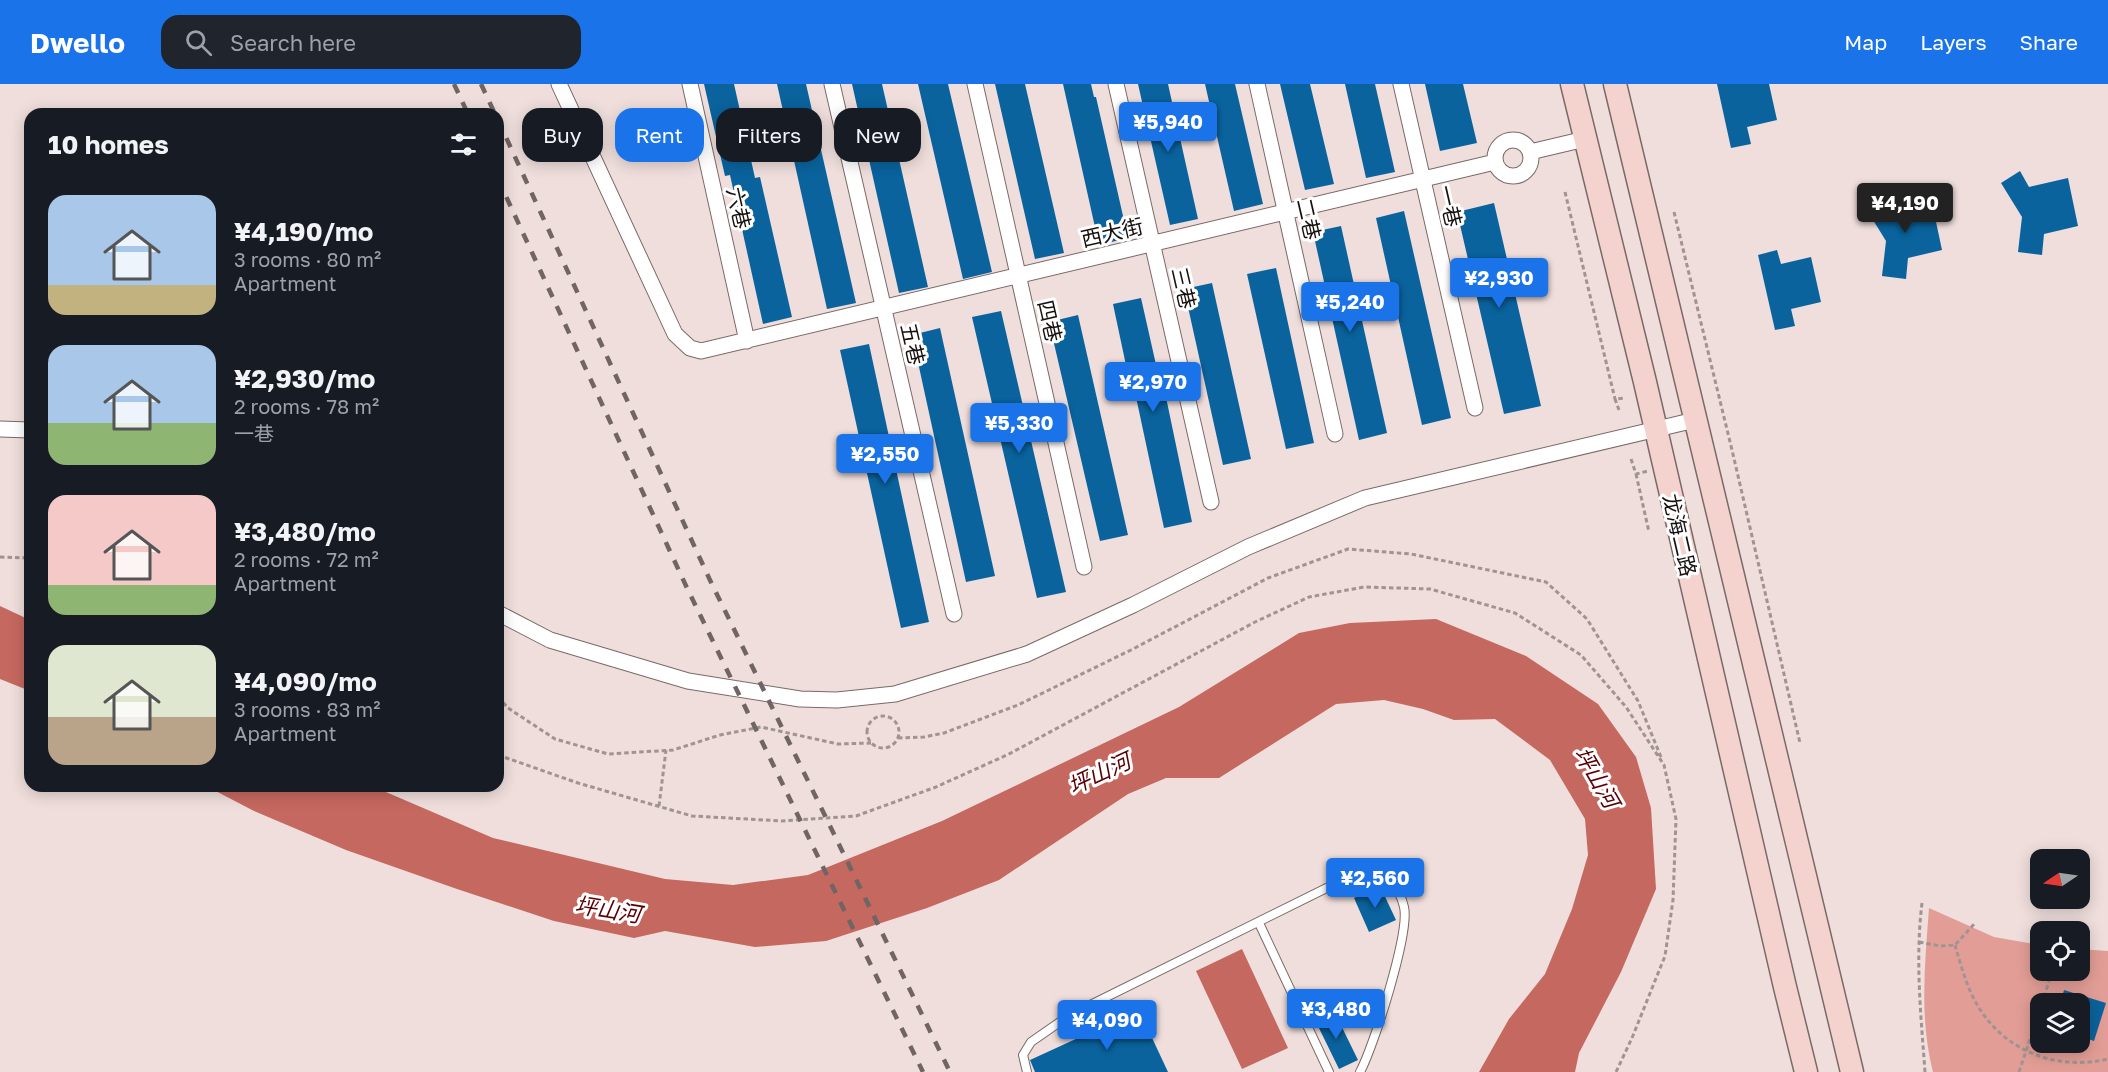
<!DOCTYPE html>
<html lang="en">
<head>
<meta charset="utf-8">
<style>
	:root { --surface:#171b24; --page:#20242c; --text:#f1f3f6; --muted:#9ea1a6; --accent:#1a73e8 }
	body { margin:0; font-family:"Golos Text","Noto Sans SC",sans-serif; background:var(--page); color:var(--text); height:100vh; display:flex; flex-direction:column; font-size:22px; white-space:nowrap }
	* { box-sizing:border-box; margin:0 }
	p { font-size:20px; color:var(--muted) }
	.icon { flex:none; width:33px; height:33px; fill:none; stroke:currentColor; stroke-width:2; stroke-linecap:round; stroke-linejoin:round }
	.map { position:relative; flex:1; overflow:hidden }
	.details { position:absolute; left:24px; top:24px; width:480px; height:684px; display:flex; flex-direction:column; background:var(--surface); border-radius:18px; box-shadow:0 3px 15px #0003 }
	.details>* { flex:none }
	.top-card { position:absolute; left:522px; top:24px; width:570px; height:54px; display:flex; gap:12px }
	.needle { width:39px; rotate:257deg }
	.controls { position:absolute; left:2030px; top:765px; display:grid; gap:12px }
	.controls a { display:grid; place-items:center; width:60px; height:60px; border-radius:12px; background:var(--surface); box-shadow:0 3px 15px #0003; font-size:30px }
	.price { position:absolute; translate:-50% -51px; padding:0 14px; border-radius:6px; background:var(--accent); color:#fff; font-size:20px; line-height:39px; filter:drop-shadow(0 2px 3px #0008) }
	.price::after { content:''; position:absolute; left:50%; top:36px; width:18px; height:14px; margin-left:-9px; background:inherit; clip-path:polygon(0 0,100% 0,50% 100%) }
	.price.on { background:#222; color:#fff }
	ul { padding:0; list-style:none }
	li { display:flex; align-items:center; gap:18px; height:150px; padding:0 24px }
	li span { display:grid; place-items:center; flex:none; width:168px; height:120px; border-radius:18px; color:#555 }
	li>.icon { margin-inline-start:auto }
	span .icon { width:72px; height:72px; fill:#fffc; stroke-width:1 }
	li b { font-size:26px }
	h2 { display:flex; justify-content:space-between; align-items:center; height:72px; padding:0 24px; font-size:26px }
	.tag { padding:0 21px; border-radius:18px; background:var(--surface); box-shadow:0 3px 15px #0003; font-size:21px; line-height:54px }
	.tag.on { background:var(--accent); color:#fff }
	header { display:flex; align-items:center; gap:36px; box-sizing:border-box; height:84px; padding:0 30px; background:var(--accent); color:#fff }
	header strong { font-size:28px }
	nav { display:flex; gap:33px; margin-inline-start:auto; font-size:21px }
	.search { width:420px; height:54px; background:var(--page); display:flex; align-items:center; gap:15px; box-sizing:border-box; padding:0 21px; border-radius:18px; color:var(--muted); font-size:22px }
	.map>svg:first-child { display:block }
	.green { fill:#e29e96; fill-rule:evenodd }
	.water { fill:#c5685f }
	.building { fill:#0a639d }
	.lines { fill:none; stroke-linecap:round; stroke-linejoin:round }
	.service-casing { stroke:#796a68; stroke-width:10 }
	.minor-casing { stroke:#796a68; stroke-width:17 }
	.secondary-casing { stroke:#796a68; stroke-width:25 }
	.path { stroke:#a09391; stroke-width:3; stroke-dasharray:4.5 3; stroke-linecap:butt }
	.service { stroke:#fff; stroke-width:8 }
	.minor { stroke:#fff; stroke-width:15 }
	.secondary { stroke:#f4d2ce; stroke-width:22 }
	.rail { stroke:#706564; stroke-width:4.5; stroke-dasharray:10 10; stroke-linecap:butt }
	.labels { text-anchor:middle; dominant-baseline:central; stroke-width:6; stroke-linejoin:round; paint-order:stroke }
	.street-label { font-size:21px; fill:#16100f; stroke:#fff }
	.water-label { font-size:22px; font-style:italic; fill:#5a0004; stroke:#fff }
</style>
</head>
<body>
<header>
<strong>Dwello</strong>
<div class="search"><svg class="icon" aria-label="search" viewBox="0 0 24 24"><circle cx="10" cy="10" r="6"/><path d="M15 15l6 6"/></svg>Search here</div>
<nav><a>Map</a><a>Layers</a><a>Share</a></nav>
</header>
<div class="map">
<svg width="2108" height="988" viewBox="0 0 2108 988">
	<rect width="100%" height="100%" fill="#efdedc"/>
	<path class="green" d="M 1929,824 L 1994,853 L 2040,861 L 2040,886 L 2079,886 L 2079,865 L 2108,867 L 2108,988 L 1933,988 C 1919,934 1925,879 1929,824 ZM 2040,920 L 2079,920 L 2079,958 L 2040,958 Z"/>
	<path class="water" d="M 0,522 L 30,536 L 30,607 L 0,595 Z
		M 1436,535 L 1526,572 L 1598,620 L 1636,673 L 1651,724 L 1656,805 L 1621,888 L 1579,969 L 1575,988 L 1479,988 L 1509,935 L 1545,890 L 1572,825 L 1588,771 L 1585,735 L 1550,676 L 1495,635 L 1454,636 L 1423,625 L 1384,616 L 1336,620 L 1219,694 L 1166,694 L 1128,710 L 999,796 L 927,824 L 826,857 L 755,863 L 665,847 L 634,854 L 554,837 L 457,805 L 346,766 L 254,727 L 206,702 L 372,702 L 493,754 L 665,795 L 733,801 L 808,791 L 942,737 L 1179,623 L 1299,549 L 1350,539 Z
		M 1242,865 L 1288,964 L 1242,985 L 1196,887 Z"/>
	<path class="building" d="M 704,0 L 734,0 L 755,94 L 760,93 L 792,233 L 763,240 L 730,91 L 725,92 Z
		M 777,0 L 806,0 L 856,219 L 827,225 Z
		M 852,0 L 882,0 L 928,203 L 899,209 Z
		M 918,0 L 948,0 L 992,188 L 963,195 Z
		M 995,0 L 1025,0 L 1064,169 L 1035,175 Z
		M 1063,0 L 1091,0 L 1094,13 L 1096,13 L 1128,154 L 1099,161 Z
		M 1138,0 L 1168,0 L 1198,135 L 1170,141 Z
		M 1205,0 L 1235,0 L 1263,120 L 1234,127 Z
		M 1280,0 L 1310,0 L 1334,100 L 1305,106 Z
		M 1345,0 L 1375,0 L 1395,88 L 1366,94 Z
		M 1425,0 L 1463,0 L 1477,59 L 1440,67 Z
		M 1717,0 L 1769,0 L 1777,36 L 1747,43 L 1751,60 L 1731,64 Z
		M 2020,87 L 2029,103 L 2068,94 L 2078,142 L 2044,150 L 2042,171 L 2018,168 L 2022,133 L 2001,99 Z
		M 1884,111 L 1894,127 L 1932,119 L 1942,166 L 1908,174 L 1906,195 L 1882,192 L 1886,157 L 1865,123 Z
		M 1494,119 L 1541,322 L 1504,330 L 1457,128 Z
		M 1404,127 L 1451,334 L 1422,341 L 1376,134 Z
		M 1341,142 L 1387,349 L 1359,356 L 1313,148 Z
		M 1777,166 L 1781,180 L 1811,173 L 1821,218 L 1791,225 L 1795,242 L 1775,246 L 1758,171 Z
		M 1276,184 L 1314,359 L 1286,365 L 1247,190 Z
		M 1212,199 L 1251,375 L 1223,381 L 1184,205 Z
		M 1141,214 L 1159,294 L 1162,294 L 1192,438 L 1164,444 L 1130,285 L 1127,286 L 1113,220 Z
		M 1001,227 L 1066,508 L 1037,514 L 972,233 Z
		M 1078,231 L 1128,451 L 1100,457 L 1049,238 Z
		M 940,244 L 995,492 L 966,498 L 912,251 Z
		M 869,260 L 929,538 L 901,544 L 840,266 Z
		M 1380,802 L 1396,836 L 1369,848 L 1354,814 Z
		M 2064,906 L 2106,919 L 2094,957 L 2079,952 L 2084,929 L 2079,927 L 2079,920 L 2060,920 Z
		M 1139,926 L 1168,988 L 1035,988 L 1030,976 Z
		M 1334,927 L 1358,976 L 1339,985 L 1315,936 Z"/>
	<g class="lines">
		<g class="service-casing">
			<path id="service" d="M 1259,839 L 1329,988
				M 1027,988 L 1023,971 L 1031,958 L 1070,931 L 1369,783 C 1386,787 1400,805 1404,823 C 1410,848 1374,962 1360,988"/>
		</g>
		<g class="minor-casing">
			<path id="minor" d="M 559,0 L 675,250 L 690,264 L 701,267 L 1495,78
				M 690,0 L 747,257
				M 832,0 L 954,530
				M 975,0 L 1084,483
				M 1116,0 L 1211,418
				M 1257,0 L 1335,350
				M 1401,0 L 1475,324
				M1495 74a18 18 0 1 1 36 0a18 18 0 1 1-36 0Z
				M 1530,68 L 1585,55
				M 0,345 L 30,346
				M 498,529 L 550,556 L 688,597 L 800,615 L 837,616 L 895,610 L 1027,570 L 1133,521 L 1248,463 L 1365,414 L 1695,336"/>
		</g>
		<g class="secondary-casing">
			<path id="secondary" d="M 1572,0 L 1645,298 L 1785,903 L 1806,988
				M 1615,0 L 1852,988"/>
		</g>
		<path class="path" d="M 1565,108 L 1615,315
			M 1674,128 L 1732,366 L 1800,659
			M 1619,326 L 1615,315 L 1625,314
			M 1631,375 L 1636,390 L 1648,387
			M 1636,390 L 1649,448
			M 0,473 L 30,474
			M 498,613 L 508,624 L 555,655 L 608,670 L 673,666 L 720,651 L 761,643 L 838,660 L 871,659
			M867 648a16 16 0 1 1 32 0a16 16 0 1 1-32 0Z
			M 898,654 L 924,653 L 944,649 L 1018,621 L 1131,566 L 1268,494 L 1348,465 L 1411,470 L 1546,498 L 1587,535 L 1638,617 L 1661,673
			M 498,671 L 578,699 L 692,732 L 782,737 L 856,732 L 936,703 L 1009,670 L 1255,538 L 1309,513 L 1364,503 L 1430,505 L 1515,529 L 1581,571 L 1626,623 L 1664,681 L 1676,735 L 1673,816 L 1665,872 L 1632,954 L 1616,988
			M 659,722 L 666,666
			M 1922,819 C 1915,876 1921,932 1925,988
			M 1919,858 L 1940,862 L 1955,861 L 1976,838
			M 1955,861 C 1960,878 1965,897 1973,913 C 1998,964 2053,988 2108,975
			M 2042,920 L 2049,897
			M 2019,988 L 2040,925"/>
		<use href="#service" class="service"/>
		<use href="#minor" class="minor"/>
		<use href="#secondary" class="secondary"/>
		<path class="rail" d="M 454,0 L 468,30
			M 481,0 L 495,30
			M 498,36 L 709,494 L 950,988
			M 498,95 L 687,504 L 923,988"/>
	</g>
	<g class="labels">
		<g class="street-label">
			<text transform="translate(1450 122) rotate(77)">一巷</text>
			<text transform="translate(739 124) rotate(77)">六巷</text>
			<text transform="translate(1309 135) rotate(77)">二巷</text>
			<text transform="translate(1112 148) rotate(-13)">西大街</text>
			<text transform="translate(1184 204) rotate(77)">三巷</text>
			<text transform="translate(1050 237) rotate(77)">四巷</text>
			<text transform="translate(913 260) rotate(77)">五巷</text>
			<text transform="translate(1680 451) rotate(77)">龙海二路</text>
		</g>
		<g class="water-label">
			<text transform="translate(1099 689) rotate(-25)">坪山河</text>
			<text transform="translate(1597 693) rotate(60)">坪山河</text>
			<text transform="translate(608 825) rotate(9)">坪山河</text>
		</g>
	</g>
</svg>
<div class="controls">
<a><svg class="needle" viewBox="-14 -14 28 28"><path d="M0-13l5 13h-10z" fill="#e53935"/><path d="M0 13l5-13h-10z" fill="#9ea1a6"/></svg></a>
<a><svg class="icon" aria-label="locate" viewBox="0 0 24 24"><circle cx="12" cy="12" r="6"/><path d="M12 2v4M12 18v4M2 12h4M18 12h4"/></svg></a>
<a><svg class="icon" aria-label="layers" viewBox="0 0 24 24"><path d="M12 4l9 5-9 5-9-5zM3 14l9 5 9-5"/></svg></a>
</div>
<b class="price" style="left:1168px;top:69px">¥5,940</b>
<b class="price on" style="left:1905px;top:150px">¥4,190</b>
<b class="price" style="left:1499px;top:225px">¥2,930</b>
<b class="price" style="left:1350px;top:249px">¥5,240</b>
<b class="price" style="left:1153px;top:329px">¥2,970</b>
<b class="price" style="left:1019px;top:370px">¥5,330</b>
<b class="price" style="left:885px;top:401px">¥2,550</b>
<b class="price" style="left:1375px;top:825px">¥2,560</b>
<b class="price" style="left:1336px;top:956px">¥3,480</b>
<b class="price" style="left:1107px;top:967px">¥4,090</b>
<div class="top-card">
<a class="tag">Buy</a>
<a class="tag on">Rent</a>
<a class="tag">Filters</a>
<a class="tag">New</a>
</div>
<section class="details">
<h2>10 homes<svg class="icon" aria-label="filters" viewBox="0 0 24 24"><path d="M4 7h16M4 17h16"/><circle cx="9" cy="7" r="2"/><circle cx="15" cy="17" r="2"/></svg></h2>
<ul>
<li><span style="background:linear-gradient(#a9c7e8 75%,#c2b280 0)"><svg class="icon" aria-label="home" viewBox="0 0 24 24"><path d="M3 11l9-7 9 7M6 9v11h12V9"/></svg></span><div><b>¥4,190/mo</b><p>3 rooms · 80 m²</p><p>Apartment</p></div></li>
<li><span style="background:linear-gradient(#a9c7e8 65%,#8fb573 0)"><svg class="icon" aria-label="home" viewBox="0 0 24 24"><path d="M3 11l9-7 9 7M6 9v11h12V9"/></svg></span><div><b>¥2,930/mo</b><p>2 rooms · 78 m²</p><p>一巷</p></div></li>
<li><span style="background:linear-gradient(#f6c9c9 75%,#8fb573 0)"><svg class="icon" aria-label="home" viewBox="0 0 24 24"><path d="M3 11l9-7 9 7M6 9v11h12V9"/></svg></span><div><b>¥3,480/mo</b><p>2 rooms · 72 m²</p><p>Apartment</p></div></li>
<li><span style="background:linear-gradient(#dfe7d0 60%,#b9a48a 0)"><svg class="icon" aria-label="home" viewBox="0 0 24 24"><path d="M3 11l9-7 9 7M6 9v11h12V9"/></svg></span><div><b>¥4,090/mo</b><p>3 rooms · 83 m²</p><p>Apartment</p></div></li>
</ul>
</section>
</div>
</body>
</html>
